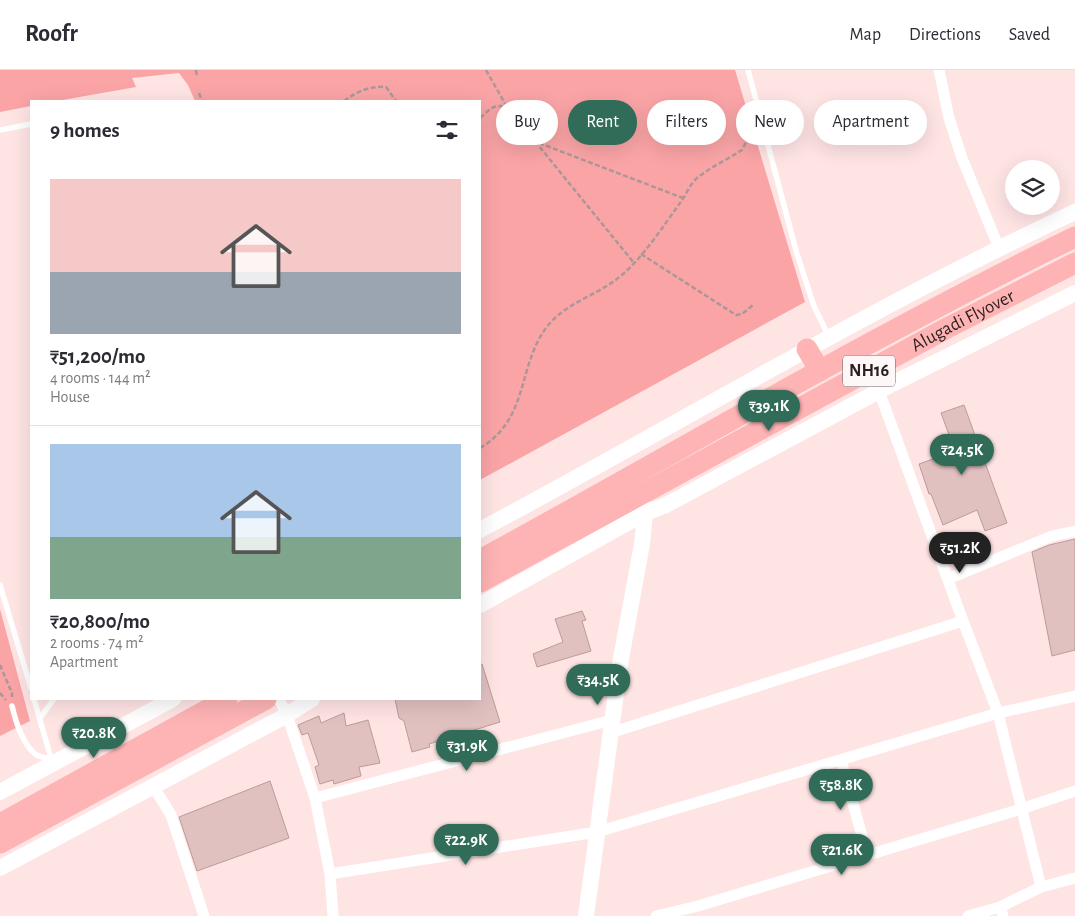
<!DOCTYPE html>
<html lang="en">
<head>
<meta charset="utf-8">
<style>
	:root { --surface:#fff; --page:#f7f7f7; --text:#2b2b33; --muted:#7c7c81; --line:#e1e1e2; --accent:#306c57 }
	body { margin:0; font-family:"Alegreya Sans",sans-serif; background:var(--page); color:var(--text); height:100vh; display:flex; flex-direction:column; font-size:19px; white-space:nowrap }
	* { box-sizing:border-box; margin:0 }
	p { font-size:16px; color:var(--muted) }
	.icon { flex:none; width:28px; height:28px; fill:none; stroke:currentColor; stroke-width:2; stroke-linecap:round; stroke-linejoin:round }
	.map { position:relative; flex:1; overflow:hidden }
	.side { position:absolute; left:30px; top:30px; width:451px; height:600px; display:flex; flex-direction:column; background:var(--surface); border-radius:0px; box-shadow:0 5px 20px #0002 }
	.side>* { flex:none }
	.top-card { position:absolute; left:496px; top:30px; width:475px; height:45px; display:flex; gap:10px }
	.tools { position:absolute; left:1005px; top:90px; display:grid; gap:10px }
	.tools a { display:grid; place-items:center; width:55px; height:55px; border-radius:50%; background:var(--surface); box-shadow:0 5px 20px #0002; font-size:25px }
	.price { position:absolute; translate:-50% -42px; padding:0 11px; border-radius:18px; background:var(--accent); color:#fff; font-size:16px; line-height:32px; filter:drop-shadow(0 1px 2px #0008) }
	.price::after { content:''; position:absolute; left:50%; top:30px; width:15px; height:11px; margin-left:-8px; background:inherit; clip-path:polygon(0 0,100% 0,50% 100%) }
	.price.on { background:#222; color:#fff }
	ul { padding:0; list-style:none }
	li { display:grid; align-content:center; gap:10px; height:265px; padding:0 20px }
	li+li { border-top:1px solid var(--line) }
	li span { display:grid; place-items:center; height:155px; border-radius:0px; color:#555 }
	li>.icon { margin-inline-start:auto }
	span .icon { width:90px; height:90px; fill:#fffc; stroke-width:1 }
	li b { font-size:21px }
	h2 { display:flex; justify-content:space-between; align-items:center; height:60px; padding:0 20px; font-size:21px }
	.chip { padding:0 18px; border-radius:22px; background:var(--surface); box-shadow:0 5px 20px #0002; font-size:18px; line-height:45px }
	.chip.on { background:var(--accent); color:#fff }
	header { display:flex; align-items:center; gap:30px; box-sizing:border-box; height:70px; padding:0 25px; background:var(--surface); border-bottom:1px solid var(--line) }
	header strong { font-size:24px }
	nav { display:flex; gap:28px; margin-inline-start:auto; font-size:18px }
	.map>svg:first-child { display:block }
	.green { fill:#faa4a6 }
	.building { fill:#e1c0c0; stroke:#bb9b9c }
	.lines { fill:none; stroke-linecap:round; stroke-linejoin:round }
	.path { stroke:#ac9797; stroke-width:2.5; stroke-dasharray:5 2.5; stroke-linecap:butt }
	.lane { stroke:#fff; stroke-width:5.5 }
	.street { stroke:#fff; stroke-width:11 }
	.secondary { stroke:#fff; stroke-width:16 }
	.highway { stroke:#feb3b4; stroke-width:21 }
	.labels { text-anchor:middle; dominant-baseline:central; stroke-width:4.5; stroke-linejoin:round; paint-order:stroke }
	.shield { fill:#fef7f7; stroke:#6a6060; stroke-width:1 }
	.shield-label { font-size:18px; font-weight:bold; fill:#2b1f1f }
	.street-label { font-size:19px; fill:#2b1f1f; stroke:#fef7f7 }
</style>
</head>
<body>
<header>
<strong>Roofr</strong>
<nav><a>Map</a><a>Directions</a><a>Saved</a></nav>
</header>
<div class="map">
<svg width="1075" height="846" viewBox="0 0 1075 846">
	<rect width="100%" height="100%" fill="#ffe4e4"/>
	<path class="green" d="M 0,0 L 735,0 L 805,232 L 480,410 L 480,31 L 195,31 L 188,15 L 179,3 L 132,8 L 136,17 L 57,31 L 31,31 L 31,36 L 0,42 Z
		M 0,539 L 30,651 L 0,666 Z"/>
	<path class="building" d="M 964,335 L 1007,453 L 985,461 L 977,440 L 943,455 L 931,424 L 929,424 L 919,394 L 955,381 L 941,343 Z
		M 1075,469 L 1075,580 L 1052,586 L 1032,482 L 1049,475 Z
		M 582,541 L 586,550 L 582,551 L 591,581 L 537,597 L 533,584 L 563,572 L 555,549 Z
		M 482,594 L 500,652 L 429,674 L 430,677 L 412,682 L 404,651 L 399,648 L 395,629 L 480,629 L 480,595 Z
		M 344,643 L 346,656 L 368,650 L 380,693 L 359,697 L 361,706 L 334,714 L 333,710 L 320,714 L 315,697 L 319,695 L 308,663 L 302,665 L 298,655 L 319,646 L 321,653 Z
		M 270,711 L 289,768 L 197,801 L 179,747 Z"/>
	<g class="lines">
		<path class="path" d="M 196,0 L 197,7
			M 486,0 L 507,37
			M 199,23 L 202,31
			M 344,31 C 358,21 369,16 386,17 L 396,31
			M 480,48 C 489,40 495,32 508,38 L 634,193
			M 539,73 L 683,128
			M 641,184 L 736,245 L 742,244 L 753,235
			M 480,378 C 529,349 517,298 546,258 C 565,232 600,225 623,204 C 644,186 664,155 680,133 C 686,125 690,114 697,108 C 711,97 728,89 742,80 L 746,72
			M 0,595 L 12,623 L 12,627
			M 0,623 L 6,630"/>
		<path class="lane" d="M 748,0 L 797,184 L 814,236 L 828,265
			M 0,60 L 31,54
			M 0,515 L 31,618
			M 34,629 L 52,692
			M 12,636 C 16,653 22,673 35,684 C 39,687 46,688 51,689
			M 40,648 L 54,629"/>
		<path class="street" d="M 939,0 L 949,48 L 962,88 L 999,178
			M 879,321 L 963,551 L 998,643 L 1075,626
			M 948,509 L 1052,466 L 1075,461
			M 279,629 L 287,645 L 315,728 L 330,804 L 333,846
			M 610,663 L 963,551
			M 841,690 L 867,784
			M 155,715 L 155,719 L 171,745 L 204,846
			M 315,728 L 612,650
			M 330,804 L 597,762 L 998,643 L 1041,817 L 1000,837 L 1003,846
			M 1041,817 L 1075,808
			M 656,846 L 698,836 L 1021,739 L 1075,721
			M 968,846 L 1000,837"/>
		<path class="secondary" d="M 480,460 C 679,354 871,237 1075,142
			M 480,535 L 645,443 L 666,435 L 892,314 L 1075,223
			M 0,722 L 173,629
			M 0,798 L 287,645 L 312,629
			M 586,846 L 620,594 L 642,474 L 645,443 L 643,434"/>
		<g class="highway">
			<path d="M 807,279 L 820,301"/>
			<path d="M 480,490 C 678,382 872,266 1075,167"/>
			<path id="s1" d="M 480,512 L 947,258 L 1075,193"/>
			<path d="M 0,754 L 227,629"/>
			<path d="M 0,773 L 266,629"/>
		</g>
	</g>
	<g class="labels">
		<rect class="shield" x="843" y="285.5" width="52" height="31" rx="4"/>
		<g class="shield-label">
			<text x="869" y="301">NH16</text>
		</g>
		<g class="street-label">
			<text stroke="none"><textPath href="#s1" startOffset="549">Alugadi Flyover</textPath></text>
		</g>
	</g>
</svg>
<div class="tools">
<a><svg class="icon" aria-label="layers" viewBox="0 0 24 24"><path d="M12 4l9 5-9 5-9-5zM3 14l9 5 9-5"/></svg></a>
</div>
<b class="price" style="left:769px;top:362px">₹39.1K</b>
<b class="price" style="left:962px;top:406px">₹24.5K</b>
<b class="price on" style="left:960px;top:504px">₹51.2K</b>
<b class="price" style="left:598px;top:636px">₹34.5K</b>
<b class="price" style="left:94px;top:689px">₹20.8K</b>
<b class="price" style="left:467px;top:702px">₹31.9K</b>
<b class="price" style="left:841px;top:741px">₹58.8K</b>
<b class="price" style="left:466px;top:796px">₹22.9K</b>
<b class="price" style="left:842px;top:806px">₹21.6K</b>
<div class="top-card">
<a class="chip">Buy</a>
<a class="chip on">Rent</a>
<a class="chip">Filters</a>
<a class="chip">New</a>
<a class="chip">Apartment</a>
</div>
<section class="side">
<h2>9 homes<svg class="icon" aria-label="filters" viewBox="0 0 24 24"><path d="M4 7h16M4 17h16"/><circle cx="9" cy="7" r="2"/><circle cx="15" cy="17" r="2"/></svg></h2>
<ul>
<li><span style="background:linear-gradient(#f6c9c9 60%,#9aa5b1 0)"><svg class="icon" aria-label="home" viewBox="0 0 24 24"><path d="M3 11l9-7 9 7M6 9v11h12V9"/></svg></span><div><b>₹51,200/mo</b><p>4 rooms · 144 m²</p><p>House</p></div></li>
<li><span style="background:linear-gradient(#a9c7e8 60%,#7fa58c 0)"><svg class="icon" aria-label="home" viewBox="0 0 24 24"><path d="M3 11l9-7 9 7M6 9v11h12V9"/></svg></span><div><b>₹20,800/mo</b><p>2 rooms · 74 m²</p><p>Apartment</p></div></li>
</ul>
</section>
</div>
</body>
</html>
